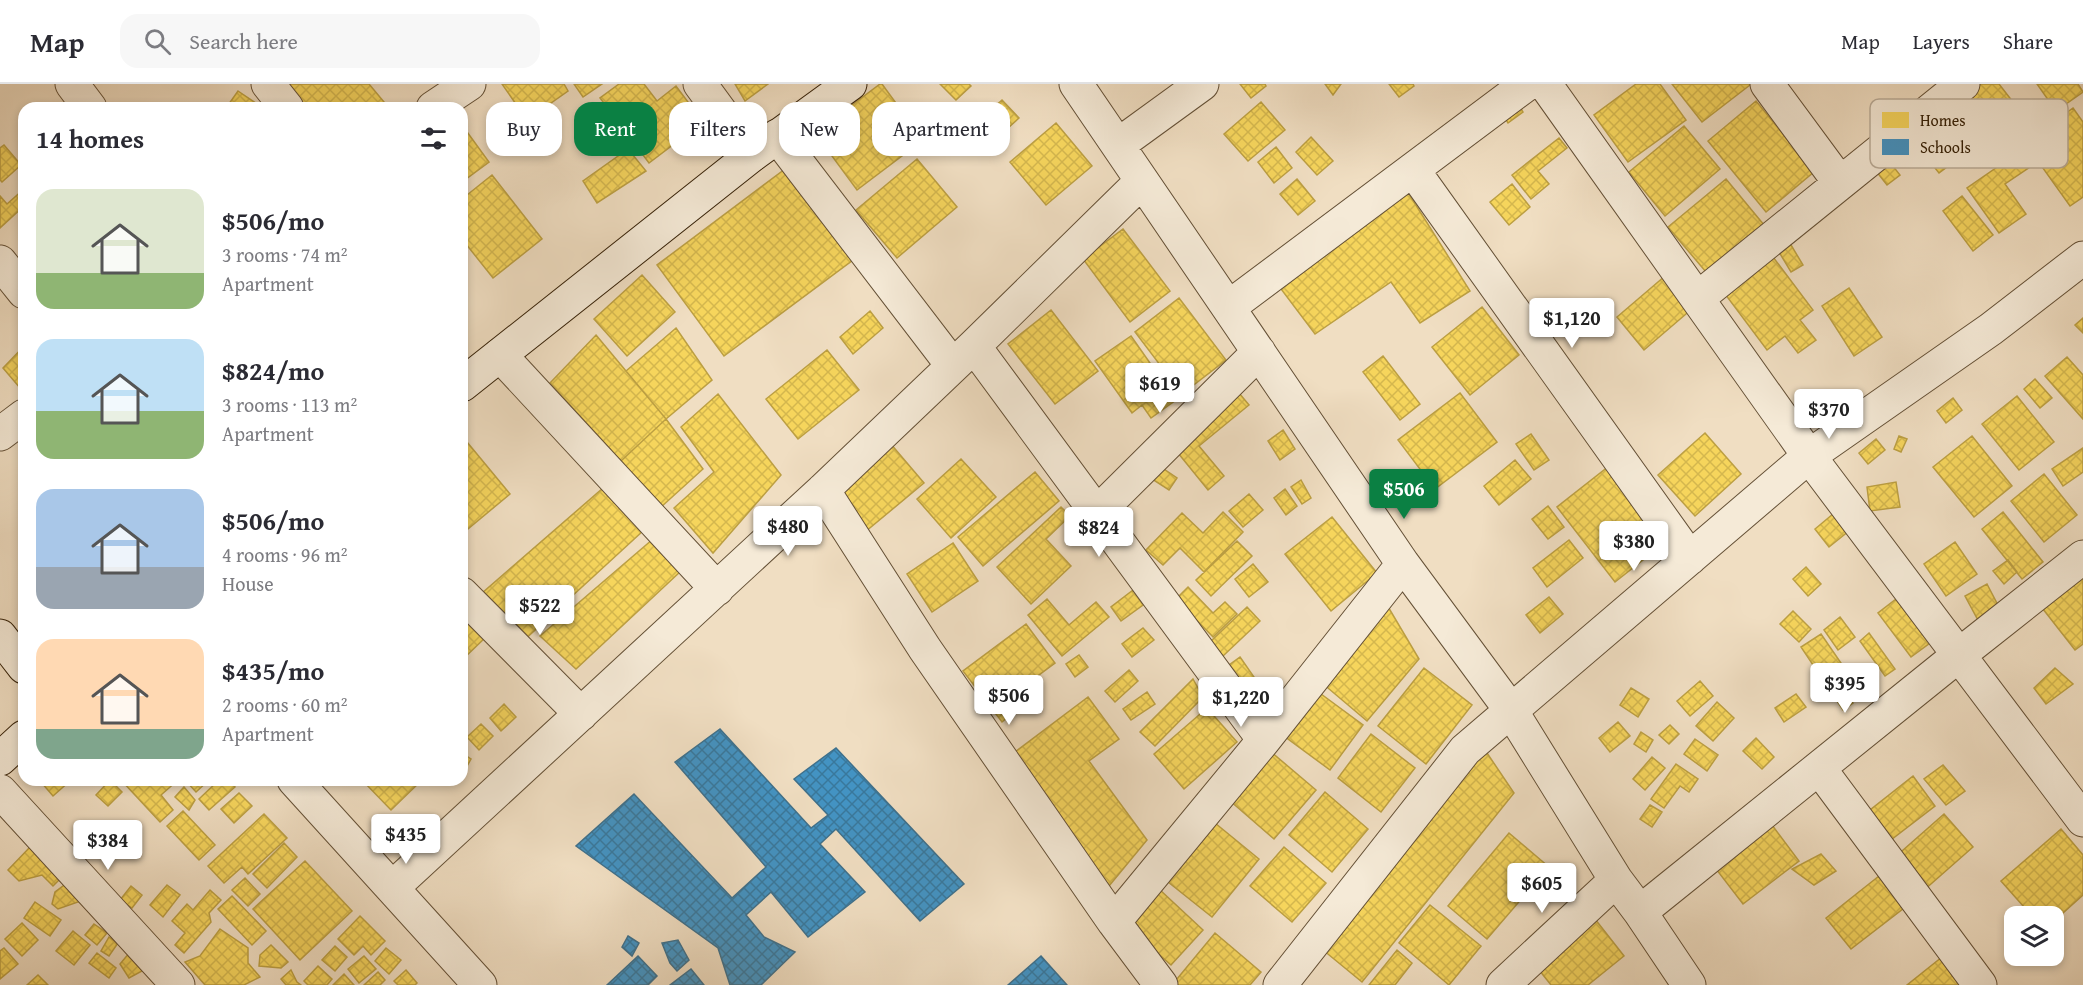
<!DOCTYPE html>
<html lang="en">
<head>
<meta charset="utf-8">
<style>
	:root { --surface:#fff; --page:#f7f7f7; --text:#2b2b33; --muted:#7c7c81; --line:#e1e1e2; --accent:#0b8043 }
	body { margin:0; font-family:"Gentium Book Plus",serif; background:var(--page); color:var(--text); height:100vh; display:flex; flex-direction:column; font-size:22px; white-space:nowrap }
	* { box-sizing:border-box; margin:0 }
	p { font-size:20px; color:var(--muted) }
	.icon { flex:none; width:33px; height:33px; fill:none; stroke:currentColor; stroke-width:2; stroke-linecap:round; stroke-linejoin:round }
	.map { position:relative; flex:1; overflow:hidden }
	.sheet { position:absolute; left:18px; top:18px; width:450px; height:684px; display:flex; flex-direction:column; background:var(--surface); border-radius:18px; box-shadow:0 3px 9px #0003 }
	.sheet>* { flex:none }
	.banner { position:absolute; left:486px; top:18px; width:570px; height:54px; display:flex; gap:12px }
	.tools { position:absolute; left:2004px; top:822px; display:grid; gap:12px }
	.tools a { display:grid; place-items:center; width:60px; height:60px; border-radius:12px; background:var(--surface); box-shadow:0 3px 9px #0003; font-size:30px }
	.price { position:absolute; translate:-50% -51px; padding:0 14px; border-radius:6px; background:#fff; color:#222; font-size:20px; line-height:39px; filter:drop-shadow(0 2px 3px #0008) }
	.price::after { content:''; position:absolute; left:50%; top:36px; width:18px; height:14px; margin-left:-9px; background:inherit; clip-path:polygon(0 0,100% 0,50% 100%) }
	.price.active { background:var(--accent); color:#fff }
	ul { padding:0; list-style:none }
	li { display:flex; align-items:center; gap:18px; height:150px; padding:0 18px }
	li span { display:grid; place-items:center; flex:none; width:168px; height:120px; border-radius:18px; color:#555 }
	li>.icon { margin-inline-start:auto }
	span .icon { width:72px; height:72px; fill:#fffc; stroke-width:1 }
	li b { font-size:26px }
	h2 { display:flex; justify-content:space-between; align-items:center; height:72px; padding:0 18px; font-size:26px }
	.pill { padding:0 21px; border-radius:18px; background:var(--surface); box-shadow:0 3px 9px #0003; font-size:21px; line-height:54px }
	.pill.active { background:var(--accent); color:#fff }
	header { display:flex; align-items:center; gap:36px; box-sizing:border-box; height:84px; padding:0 30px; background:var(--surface); border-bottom:2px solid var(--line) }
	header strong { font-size:28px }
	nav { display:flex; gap:33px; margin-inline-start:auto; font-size:21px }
	.search { width:420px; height:54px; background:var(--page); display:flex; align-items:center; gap:15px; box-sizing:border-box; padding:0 21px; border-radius:18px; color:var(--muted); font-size:22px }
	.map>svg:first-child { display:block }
	.homes { fill:url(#homes-cross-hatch); stroke:#bc9f42; stroke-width:1.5 }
	.schools { fill:url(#schools-cross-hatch); stroke:#3f708b; stroke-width:1.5 }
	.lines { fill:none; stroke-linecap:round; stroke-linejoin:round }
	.street-casing { stroke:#645036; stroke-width:35 }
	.secondary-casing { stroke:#352007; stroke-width:35 }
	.street { stroke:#f5ead7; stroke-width:33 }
	.secondary { stroke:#f5ead7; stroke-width:33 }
	.key { fill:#f5ead7; stroke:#bbad99; stroke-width:1.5 }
	.key-label { font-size:16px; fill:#352007 }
</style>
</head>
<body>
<header>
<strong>Map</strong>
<div class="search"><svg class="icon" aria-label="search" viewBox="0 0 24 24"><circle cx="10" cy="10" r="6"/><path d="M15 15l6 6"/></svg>Search here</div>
<nav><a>Map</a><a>Layers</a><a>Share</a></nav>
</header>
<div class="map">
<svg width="2083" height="901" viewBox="0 0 2083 901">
	<defs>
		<pattern id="homes-cross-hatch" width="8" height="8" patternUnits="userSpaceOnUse" patternTransform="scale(1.5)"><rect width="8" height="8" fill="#f6d55c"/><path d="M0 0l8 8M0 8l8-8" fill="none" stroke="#d4b74e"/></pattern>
		<pattern id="schools-cross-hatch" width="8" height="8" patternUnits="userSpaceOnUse" patternTransform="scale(1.5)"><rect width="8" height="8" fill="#4393c3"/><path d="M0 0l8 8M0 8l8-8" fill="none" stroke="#39789c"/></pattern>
	</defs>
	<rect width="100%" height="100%" fill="#f0dec2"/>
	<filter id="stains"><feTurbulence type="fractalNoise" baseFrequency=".00333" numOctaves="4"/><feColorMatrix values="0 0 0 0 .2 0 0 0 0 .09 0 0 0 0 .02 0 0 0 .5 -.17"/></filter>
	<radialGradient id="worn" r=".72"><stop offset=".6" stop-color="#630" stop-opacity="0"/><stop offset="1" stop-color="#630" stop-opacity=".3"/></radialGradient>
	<path class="homes" d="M 280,0 L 369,0 L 389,24 L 299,24 Z
		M 502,0 L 564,0 L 568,7 L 527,36 Z
		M 574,0 L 602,0 L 583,13 Z
		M 619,0 L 644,0 L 657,17 L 676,2 L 703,38 L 649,79 L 600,14 Z
		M 735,0 L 768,0 L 745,17 Z
		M 880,0 L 882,0 L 923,56 L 857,106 L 815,49 Z
		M 940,0 L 969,0 L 971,2 L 956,16 Z
		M 1240,0 L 1265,0 L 1266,2 L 1251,14 Z
		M 1325,0 L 1341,0 L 1333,11 Z
		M 1389,0 L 1413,0 L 1414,2 L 1399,13 Z
		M 1636,0 L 1660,0 L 1686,36 L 1628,78 L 1594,31 Z
		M 1672,0 L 1749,0 L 1750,1 L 1702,38 Z
		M 1973,0 L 1999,0 L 2016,22 L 1996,38 L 1979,17 L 1957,35 L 1946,21 Z
		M 2037,0 L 2078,0 L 2083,8 L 2056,27 Z
		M 238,7 L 263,24 L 226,24 Z
		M 1002,16 L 1019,34 L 998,53 L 982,34 Z
		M 1756,17 L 1814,88 L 1766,128 L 1708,57 Z
		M 1261,18 L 1285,46 L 1248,77 L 1224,50 Z
		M 1517,18 L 1523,28 L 1508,39 L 1502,29 Z
		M 2073,24 L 2083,38 L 2083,113 L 2070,122 L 2025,59 Z
		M 1056,39 L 1092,82 L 1046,121 L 1010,78 Z
		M 462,41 L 489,78 L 462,98 Z
		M 1684,42 L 1720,85 L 1665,132 L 1629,88 Z
		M 1311,53 L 1333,77 L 1317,91 L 1296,68 Z
		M 1559,54 L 1567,64 L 1538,87 L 1549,100 L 1531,115 L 1512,91 Z
		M 1939,57 L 1955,77 L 1939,89 L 1923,69 Z
		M 4,61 L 21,81 L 2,98 L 0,96 L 0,64 Z
		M 1276,63 L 1292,84 L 1274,99 L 1258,78 Z
		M 628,65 L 646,87 L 597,119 L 583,97 Z
		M 2019,68 L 2030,83 L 2005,100 L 2026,130 L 1999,149 L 1967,104 Z
		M 1885,72 L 1900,91 L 1887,101 L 1872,82 Z
		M 917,75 L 957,123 L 897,174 L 856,126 Z
		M 785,85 L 853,176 L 724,272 L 657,181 Z
		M 492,91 L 542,155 L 493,194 L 462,155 L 462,115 Z
		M 1297,95 L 1315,117 L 1298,131 L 1280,110 Z
		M 1726,95 L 1764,141 L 1706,188 L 1668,143 Z
		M 1512,100 L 1530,123 L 1509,141 L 1490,118 Z
		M 24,105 L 24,122 L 0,144 L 0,112 L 7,120 Z
		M 1407,107 L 1470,207 L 1420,239 L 1391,198 L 1315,250 L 1278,201 Z
		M 1962,112 L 1993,151 L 1973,167 L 1943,127 Z
		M 1123,145 L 1170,207 L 1130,238 L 1083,175 Z
		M 1788,156 L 1803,181 L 1791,188 L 1776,163 Z
		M 1770,169 L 1813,226 L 1800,236 L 1816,256 L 1798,269 L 1785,252 L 1767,266 L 1722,206 Z
		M 642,191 L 675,228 L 627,272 L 594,235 Z
		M 1665,192 L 1693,224 L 1644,266 L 1617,233 Z
		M 1849,204 L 1882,253 L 1854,272 L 1822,222 Z
		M 1179,214 L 1226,276 L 1182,310 L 1135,248 Z
		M 1482,223 L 1519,271 L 1470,311 L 1432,263 Z
		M 1051,226 L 1098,287 L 1055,320 L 1008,260 Z
		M 870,227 L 883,244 L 853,270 L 840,253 Z
		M 2083,234 L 2083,249 L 2075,241 Z
		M 676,244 L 712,296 L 666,335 L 626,287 Z
		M 596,251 L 666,335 L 621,377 L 550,299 Z
		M 1131,252 L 1176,316 L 1151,334 L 1142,321 L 1132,329 L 1095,277 Z
		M 24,262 L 24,300 L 20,304 L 3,284 Z
		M 827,266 L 859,306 L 798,355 L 766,315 Z
		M 1383,272 L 1420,320 L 1400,336 L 1363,288 Z
		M 2067,273 L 2083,291 L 2083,335 L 2045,292 Z
		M 2035,295 L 2052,314 L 2040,324 L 2024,305 Z
		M 1239,309 L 1249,321 L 1199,362 L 1224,392 L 1208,406 L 1174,364 Z
		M 1460,309 L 1497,358 L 1435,405 L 1398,356 Z
		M 718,310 L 781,391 L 713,469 L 674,424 L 714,388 L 681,343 Z
		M 2017,312 L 2054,358 L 2019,386 L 1982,340 Z
		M 1953,314 L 1962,326 L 1946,339 L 1937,327 Z
		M 666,335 L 703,385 L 660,424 L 621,377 Z
		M 1283,346 L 1295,365 L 1280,376 L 1268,357 Z
		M 1705,349 L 1741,390 L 1695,432 L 1658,391 Z
		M 1531,350 L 1549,376 L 1534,386 L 1516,360 Z
		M 1899,352 L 1907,355 L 1901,368 L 1894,365 Z
		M 1972,352 L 2012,402 L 1974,433 L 1933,383 Z
		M 1876,355 L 1885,366 L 1868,380 L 1859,369 Z
		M 467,358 L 510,410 L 462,450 L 462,362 Z
		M 890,359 L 924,399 L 865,448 L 832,408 Z
		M 2083,364 L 2083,388 L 2063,402 L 2052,385 Z
		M 961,375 L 996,413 L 951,454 L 917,415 Z
		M 1515,376 L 1531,395 L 1499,421 L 1484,402 Z
		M 1158,381 L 1177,394 L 1169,406 L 1149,393 Z
		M 1609,382 L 1667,457 L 1615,498 L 1557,423 Z
		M 1035,388 L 1059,417 L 983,482 L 958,453 Z
		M 2044,390 L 2077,431 L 2044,458 L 2011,417 Z
		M 1301,396 L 1311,414 L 1302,420 L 1291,403 Z
		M 1896,398 L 1900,423 L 1870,427 L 1867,403 Z
		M 603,404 L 644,446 L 521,559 L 474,516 Z
		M 1285,405 L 1297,422 L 1286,431 L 1274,414 Z
		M 1249,410 L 1263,426 L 1243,443 L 1229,427 Z
		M 1548,422 L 1564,443 L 1548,455 L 1532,435 Z
		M 1061,423 L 1070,432 L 1046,455 L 1071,482 L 1031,520 L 997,483 Z
		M 1839,425 L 1854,443 L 1829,463 L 1815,445 Z
		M 1223,428 L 1243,448 L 1204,488 L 1180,464 L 1163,481 L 1146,466 L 1182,429 L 1203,449 Z
		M 2003,428 L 2043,478 L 2022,495 L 1982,445 Z
		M 1332,433 L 1377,489 L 1331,527 L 1285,470 Z
		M 653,455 L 681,487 L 576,585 L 540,552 Z
		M 1569,456 L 1583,474 L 1547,503 L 1533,484 Z
		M 1237,457 L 1252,472 L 1211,512 L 1196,496 Z
		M 1955,458 L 1977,490 L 1946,512 L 1924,480 Z
		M 953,459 L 978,497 L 932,528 L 907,490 Z
		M 2008,476 L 2017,488 L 2004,500 L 1993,487 Z
		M 1253,480 L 1268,498 L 1249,513 L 1235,495 Z
		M 1806,483 L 1821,500 L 1808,512 L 1793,495 Z
		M 2083,492 L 2083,560 L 2075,566 L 2043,525 Z
		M 1987,500 L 2001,527 L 1979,538 L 1965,512 Z
		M 1188,503 L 1213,529 L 1225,518 L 1237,530 L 1213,553 L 1176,515 Z
		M 1133,506 L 1143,521 L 1121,537 L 1111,523 Z
		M 1549,513 L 1563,530 L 1540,549 L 1526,531 Z
		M 1047,515 L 1069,541 L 1096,518 L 1109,533 L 1062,572 L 1028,531 Z
		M 1896,515 L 1930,559 L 1911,573 L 1878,529 Z
		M 1387,521 L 1419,575 L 1367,637 L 1322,599 Z
		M 462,523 L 488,551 L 462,576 Z
		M 1247,523 L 1260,537 L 1223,572 L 1210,558 Z
		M 1793,527 L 1811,545 L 1799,558 L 1780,540 Z
		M 1840,533 L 1855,553 L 1838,566 L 1824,546 Z
		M 1026,540 L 1055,579 L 1012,611 L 1020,623 L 1002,638 L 963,587 Z
		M 1143,544 L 1154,556 L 1132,573 L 1122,560 Z
		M 1869,549 L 1895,585 L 1885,592 L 1860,557 Z
		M 1821,550 L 1854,598 L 1846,608 L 1853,619 L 1843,626 L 1801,563 Z
		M 1079,571 L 1088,583 L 1075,593 L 1066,580 Z
		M 1240,573 L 1254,593 L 1240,604 L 1225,584 Z
		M 1424,584 L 1472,621 L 1426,680 L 1378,642 Z
		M 2055,584 L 2073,600 L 2046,620 L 2034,604 Z
		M 1129,586 L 1138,597 L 1115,618 L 1105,607 Z
		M 1193,595 L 1203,613 L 1155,662 L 1140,648 Z
		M 1700,597 L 1713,612 L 1690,632 L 1677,617 Z
		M 1631,604 L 1649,615 L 1638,633 L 1620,621 Z
		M 1317,607 L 1363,641 L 1330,686 L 1284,652 Z
		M 1147,608 L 1155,620 L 1131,636 L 1123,625 Z
		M 1796,610 L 1806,623 L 1784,638 L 1775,624 Z
		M 1088,613 L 1119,655 L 1089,677 L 1147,756 L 1109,802 L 1011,671 Z
		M 1717,618 L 1734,634 L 1713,657 L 1696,642 Z
		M 504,620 L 516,633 L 501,647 L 490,634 Z
		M 1207,624 L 1237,658 L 1184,705 L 1154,670 Z
		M 1618,638 L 1630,652 L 1610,668 L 1599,654 Z
		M 481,640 L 493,652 L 479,666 L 467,653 Z
		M 1670,641 L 1679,650 L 1669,660 L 1659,651 Z
		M 1641,648 L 1653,656 L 1646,668 L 1634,660 Z
		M 1371,650 L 1415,684 L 1381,728 L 1338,694 Z
		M 1756,654 L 1774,673 L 1762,685 L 1743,667 Z
		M 1695,655 L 1718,671 L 1707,687 L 1684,670 Z
		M 1485,666 L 1514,709 L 1362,898 L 1323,866 Z
		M 1270,667 L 1316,706 L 1274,755 L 1229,716 Z
		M 462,669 L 471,675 L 462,691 Z
		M 1652,673 L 1665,684 L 1645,706 L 1633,695 Z
		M 1676,680 L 1698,695 L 1689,708 L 1680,702 L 1664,724 L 1651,715 Z
		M 1943,681 L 1965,707 L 1946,721 L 1924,695 Z
		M 1913,692 L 1935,722 L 1887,759 L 1865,730 Z
		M 43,696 L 71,696 L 53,712 L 41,698 Z
		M 110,696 L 122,708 L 108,722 L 96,711 Z
		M 121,696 L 178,696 L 161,711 L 173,726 L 160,738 Z
		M 185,696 L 209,696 L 196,708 Z
		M 219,696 L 229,696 L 235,703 L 209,726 L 199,715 Z
		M 362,696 L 422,696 L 391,726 Z
		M 184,703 L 195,716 L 189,726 L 175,713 Z
		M 1325,708 L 1368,745 L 1332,788 L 1289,751 Z
		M 239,709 L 252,722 L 234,739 L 221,725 Z
		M 1650,721 L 1662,728 L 1652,743 L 1640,735 Z
		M 183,727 L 215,761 L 199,776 L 167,742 Z
		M 264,730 L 287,754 L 248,790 L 242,783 L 224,799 L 208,782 Z
		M 1944,730 L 1973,763 L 1923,807 L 1894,774 Z
		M 1215,739 L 1259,775 L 1212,833 L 1168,798 Z
		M 1772,741 L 1799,777 L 1743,820 L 1716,785 Z
		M 2061,745 L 2083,771 L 2083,811 L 2054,837 L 2054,832 L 2032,832 L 2001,797 Z
		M 1509,749 L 1549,783 L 1487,855 L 1448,822 Z
		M 284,759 L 297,773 L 267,804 L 253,790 Z
		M 31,762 L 63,792 L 53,802 L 42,791 L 19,797 L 8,786 Z
		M 1284,763 L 1326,799 L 1292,838 L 1250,802 Z
		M 1821,770 L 1836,787 L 1814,801 L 1792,785 Z
		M 305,777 L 352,827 L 300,876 L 253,825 Z
		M 1879,792 L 1904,824 L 1851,865 L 1826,834 Z
		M 245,794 L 260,810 L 248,822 L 232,806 Z
		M 67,799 L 81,817 L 58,825 L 52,820 L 55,808 Z
		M 167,801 L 180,811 L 163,833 L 150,821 Z
		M 131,802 L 142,811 L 132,824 L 120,816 Z
		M 1159,805 L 1203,846 L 1171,881 L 1126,841 Z
		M 210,806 L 221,816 L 209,829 L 211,838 L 184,869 L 175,861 L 185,849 L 172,837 L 187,820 L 193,826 Z
		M 232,812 L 266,847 L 252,861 L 218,825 Z
		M 35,818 L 61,836 L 50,852 L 24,834 Z
		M 1430,821 L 1481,862 L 1449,901 L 1399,859 Z
		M 360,832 L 385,857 L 371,871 L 363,862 L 354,871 L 338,855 Z
		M 1595,835 L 1624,872 L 1588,901 L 1551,901 L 1536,882 Z
		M 22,839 L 38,856 L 22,872 L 5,855 Z
		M 94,840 L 107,849 L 97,861 L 85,851 Z
		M 220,845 L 248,864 L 248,879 L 260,893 L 244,901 L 205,901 L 185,878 L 200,872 Z
		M 73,847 L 90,861 L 74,881 L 56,867 Z
		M 1215,849 L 1261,888 L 1250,901 L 1172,901 Z
		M 109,853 L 118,859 L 109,872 L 101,867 Z
		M 271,861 L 288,878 L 281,884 L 259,882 L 260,871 Z
		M 335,862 L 347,873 L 335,887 L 322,876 Z
		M 4,864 L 18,880 L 0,895 L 0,867 Z
		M 386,864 L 401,876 L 389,890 L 375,877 Z
		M 1397,866 L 1412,879 L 1395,901 L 1369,901 Z
		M 130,868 L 142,887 L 129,894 L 120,880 Z
		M 97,869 L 116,884 L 109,894 L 89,879 Z
		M 364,872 L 376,885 L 359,899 L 348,885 Z
		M 1942,873 L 1964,901 L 1907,901 Z
		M 318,882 L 332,895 L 327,901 L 308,901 L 304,897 Z
		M 291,886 L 297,898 L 301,901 L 286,901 L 281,895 Z
		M 406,886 L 417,899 L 415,901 L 398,901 L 394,897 Z
		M 378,888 L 385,896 L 380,901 L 364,901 Z
		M 344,890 L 354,901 L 333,901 Z
		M 38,891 L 48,901 L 27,901 Z"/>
	<path class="schools" d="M 720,645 L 811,744 L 828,731 L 794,695 L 836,664 L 964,800 L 920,837 L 836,745 L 820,760 L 865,808 L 808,853 L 771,808 L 746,831 L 764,853 L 795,868 L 761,901 L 730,901 L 718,864 L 576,762 L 634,710 L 732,814 L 766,783 L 675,678 Z
		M 628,852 L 639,859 L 632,872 L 622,863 Z
		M 678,856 L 689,876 L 677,887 L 670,879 L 662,859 Z
		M 638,872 L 657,892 L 648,901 L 607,901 Z
		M 1041,872 L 1067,901 L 1008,901 Z
		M 691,885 L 704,901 L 670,901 Z"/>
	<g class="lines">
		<g class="street-casing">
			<path id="street" d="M 72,0 L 90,24
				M 268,0 L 287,24
				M 700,0 L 752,71
				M 1076,0 L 1403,480 L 1510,625 L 1616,796 L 1640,828 L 1689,901
				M 1545,0 L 1809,372 L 2083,736
				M 1767,0 L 1840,99
				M 433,24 L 469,0
				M 777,52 L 953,282
				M 1118,61 L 1202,0
				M 1413,86 L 1690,474
				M 0,178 L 24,208
				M 1698,214 L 1963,0
				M 1229,223 L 1527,0
				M 974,262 L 1264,656
				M 500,271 L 717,505
				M 0,350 L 24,332
				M 823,406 L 925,565 L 1114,838 L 1161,901
				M 1097,429 L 1259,268
				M 462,510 L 581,630
				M 1819,684 L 1980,901
				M 294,696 L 480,901
				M 0,707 L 178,901
				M 392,804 L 823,406 L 974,262 L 1142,97
				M 1640,828 L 1959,571 L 2083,473
				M 1114,838 L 1264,656 L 1403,480
				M 1280,901 L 1465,666 L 1809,372 L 1991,245 L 2083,174
				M 1503,901 L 1616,796"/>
		</g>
		<g class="secondary-casing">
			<path id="secondary" d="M 462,301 L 752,71 L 850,0
				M 0,552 L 24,583
				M 0,675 L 24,653"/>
		</g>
		<use href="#street" class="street"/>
		<use href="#secondary" class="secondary"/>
	</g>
	<rect x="1870" y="15" width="198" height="69" rx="9" class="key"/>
	<rect x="1882" y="28" width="27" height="16" fill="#f6d55c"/>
	<rect x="1882" y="55" width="27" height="16" fill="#4393c3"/>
	<g class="key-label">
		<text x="1920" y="42">Homes</text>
		<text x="1920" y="69">Schools</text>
	</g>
	<rect width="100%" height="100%" filter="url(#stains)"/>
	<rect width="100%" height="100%" fill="url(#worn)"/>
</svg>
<div class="tools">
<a><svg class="icon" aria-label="layers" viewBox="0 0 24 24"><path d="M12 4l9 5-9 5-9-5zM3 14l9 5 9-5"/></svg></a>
</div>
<b class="price" style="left:1572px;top:265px">$1,120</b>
<b class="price" style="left:1160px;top:330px">$619</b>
<b class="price" style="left:1829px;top:356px">$370</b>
<b class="price active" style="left:1404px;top:436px">$506</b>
<b class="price" style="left:788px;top:473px">$480</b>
<b class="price" style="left:1099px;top:474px">$824</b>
<b class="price" style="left:1634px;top:488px">$380</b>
<b class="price" style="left:540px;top:552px">$522</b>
<b class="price" style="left:1845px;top:630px">$395</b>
<b class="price" style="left:1009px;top:642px">$506</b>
<b class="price" style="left:1241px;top:644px">$1,220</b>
<b class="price" style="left:406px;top:781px">$435</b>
<b class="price" style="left:108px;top:787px">$384</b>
<b class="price" style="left:1542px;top:830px">$605</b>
<div class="banner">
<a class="pill">Buy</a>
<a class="pill active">Rent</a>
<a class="pill">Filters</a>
<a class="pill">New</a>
<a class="pill">Apartment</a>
</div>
<section class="sheet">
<h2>14 homes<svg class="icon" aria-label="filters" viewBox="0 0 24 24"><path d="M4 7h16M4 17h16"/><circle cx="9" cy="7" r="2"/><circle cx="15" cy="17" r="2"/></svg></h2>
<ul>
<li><span style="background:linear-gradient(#dfe7d0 70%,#8fb573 0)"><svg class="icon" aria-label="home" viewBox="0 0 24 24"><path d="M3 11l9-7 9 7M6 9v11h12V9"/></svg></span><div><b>$506/mo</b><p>3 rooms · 74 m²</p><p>Apartment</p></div></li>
<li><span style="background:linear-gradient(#bfe0f5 60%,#8fb573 0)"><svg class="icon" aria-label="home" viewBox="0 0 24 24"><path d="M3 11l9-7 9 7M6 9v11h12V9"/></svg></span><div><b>$824/mo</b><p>3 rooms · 113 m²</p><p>Apartment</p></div></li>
<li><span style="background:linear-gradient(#a9c7e8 65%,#9aa5b1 0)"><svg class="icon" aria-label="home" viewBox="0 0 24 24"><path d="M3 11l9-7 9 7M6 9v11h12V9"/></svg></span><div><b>$506/mo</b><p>4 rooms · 96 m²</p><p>House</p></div></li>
<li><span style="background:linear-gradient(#ffd9b3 75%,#7fa58c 0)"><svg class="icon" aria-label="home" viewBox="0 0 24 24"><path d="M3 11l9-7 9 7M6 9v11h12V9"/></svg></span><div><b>$435/mo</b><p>2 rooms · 60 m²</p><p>Apartment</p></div></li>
</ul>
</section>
</div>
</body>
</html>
